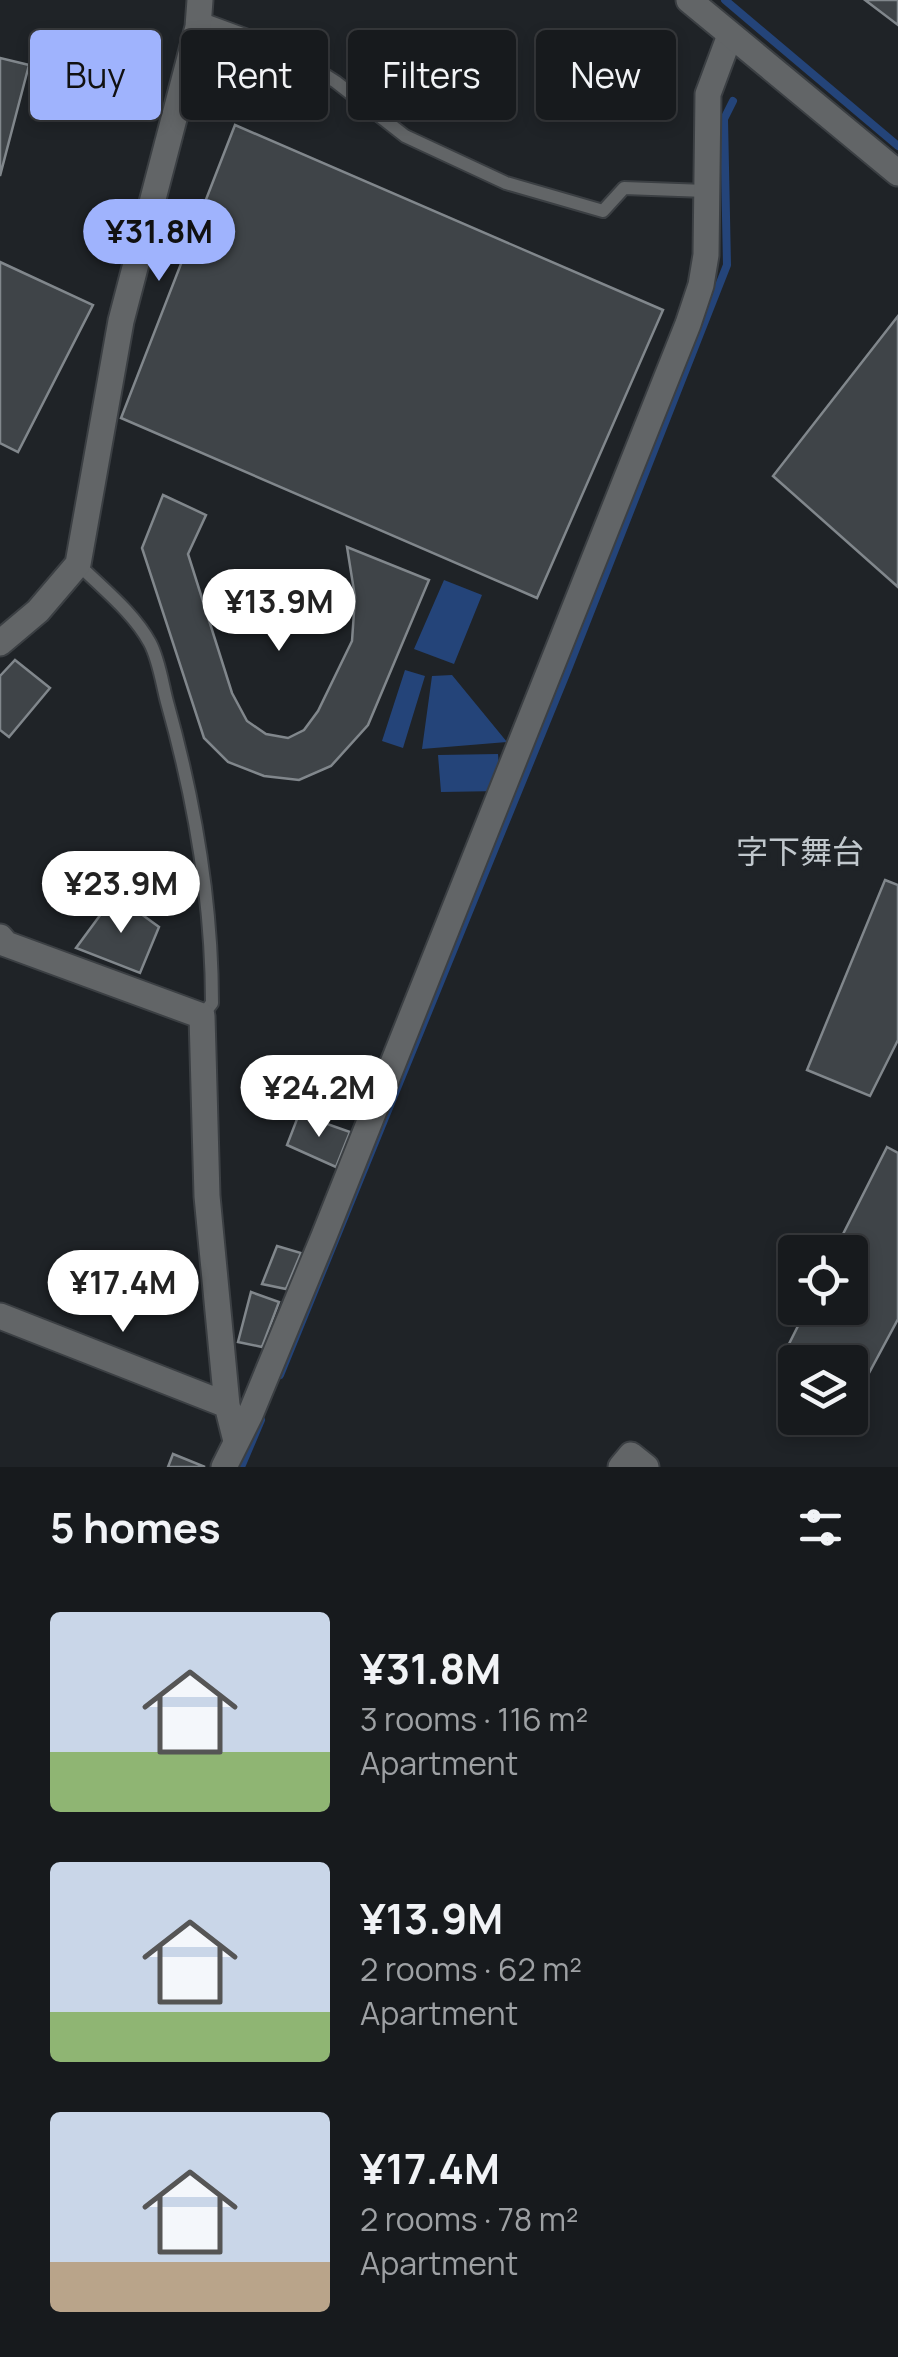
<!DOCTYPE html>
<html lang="en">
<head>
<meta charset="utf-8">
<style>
	:root { --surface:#171a1d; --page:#202326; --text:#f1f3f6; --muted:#9ea1a4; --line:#36383b; --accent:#9fb3fd }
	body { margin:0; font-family:Manrope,"Noto Sans JP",sans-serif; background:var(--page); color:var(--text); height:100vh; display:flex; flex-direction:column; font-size:38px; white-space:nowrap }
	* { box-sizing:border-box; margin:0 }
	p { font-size:32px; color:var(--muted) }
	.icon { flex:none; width:55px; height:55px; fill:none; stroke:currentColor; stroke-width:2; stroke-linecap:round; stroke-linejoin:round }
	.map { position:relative; height:1467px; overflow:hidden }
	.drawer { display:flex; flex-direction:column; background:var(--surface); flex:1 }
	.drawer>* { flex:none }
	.hud { position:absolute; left:30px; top:30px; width:840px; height:90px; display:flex; gap:20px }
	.buttons { position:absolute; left:778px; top:1235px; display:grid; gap:20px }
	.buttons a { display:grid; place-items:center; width:90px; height:90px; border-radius:10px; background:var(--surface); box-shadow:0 5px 15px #0003,0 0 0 2px var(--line); font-size:50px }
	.price { position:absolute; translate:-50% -85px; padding:0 22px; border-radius:35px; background:#fff; color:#222; font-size:32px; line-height:65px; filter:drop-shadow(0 2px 5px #0008) }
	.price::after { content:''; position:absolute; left:50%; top:60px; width:30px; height:22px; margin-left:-15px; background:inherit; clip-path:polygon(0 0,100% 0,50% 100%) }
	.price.active { background:var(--accent); color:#111 }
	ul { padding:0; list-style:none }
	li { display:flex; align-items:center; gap:30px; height:250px; padding:0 50px }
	li span { display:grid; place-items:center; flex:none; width:280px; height:200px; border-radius:10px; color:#555 }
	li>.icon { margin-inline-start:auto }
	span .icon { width:120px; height:120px; fill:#fffc; stroke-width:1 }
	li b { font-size:42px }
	h2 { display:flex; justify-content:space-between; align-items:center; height:120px; padding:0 50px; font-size:42px }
	.tag { padding:0 35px; border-radius:10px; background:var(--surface); box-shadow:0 5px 15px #0003,0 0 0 2px var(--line); font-size:35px; line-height:90px }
	.tag.active { background:var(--accent); color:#111 }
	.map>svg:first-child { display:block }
	.water { fill:#244479 }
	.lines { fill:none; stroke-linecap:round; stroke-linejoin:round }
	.stream { stroke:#244479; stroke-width:8 }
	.building { fill:#3f4448; stroke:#81878c; stroke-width:2.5 }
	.service-casing { stroke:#3b3f43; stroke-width:16 }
	.minor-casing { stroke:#3b3f43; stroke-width:29 }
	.tertiary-casing { stroke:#3b3f43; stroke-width:29 }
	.service { stroke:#626567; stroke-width:12 }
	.minor { stroke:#626567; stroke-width:25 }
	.tertiary { stroke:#626567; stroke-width:25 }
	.labels { text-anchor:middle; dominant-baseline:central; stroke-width:9; stroke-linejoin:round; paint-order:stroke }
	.quarter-label { font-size:32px; fill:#c1c8cd; stroke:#1f2327 }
</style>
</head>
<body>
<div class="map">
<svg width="898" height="1467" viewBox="0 0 898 1467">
	<rect width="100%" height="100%" fill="#1f2327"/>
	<path class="water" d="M 444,580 L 482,595 L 454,664 L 414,649 Z
		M 405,670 L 425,676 L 403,748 L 382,741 Z
		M 452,675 L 507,742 L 422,749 L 432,676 Z
		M 498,754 L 501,791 L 441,792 L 438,755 Z"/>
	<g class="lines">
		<path class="stream" d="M 725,0 L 898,146
			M 280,1375 L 566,674 L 727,265 L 724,119 L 733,101
			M 241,1467 L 261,1420"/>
	</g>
	<path class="building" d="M 865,0 L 898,0 L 898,25 Z
		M 0,58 L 29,65 L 0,176 Z
		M 235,125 L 663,310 L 537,598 L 121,418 Z
		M 0,262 L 93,305 L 18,452 L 0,443 Z
		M 898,316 L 898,587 L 773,476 Z
		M 163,495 L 206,515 L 188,554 L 232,693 L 247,721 L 266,734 L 288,738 L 304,730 L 318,711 L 352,641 L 355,597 L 347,547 L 429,580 L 368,725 L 331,766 L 299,780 L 264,776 L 228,762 L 204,738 L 142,548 Z
		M 15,660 L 50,688 L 9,737 L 0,730 L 0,676 Z
		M 885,880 L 898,885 L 898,1040 L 870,1096 L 807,1070 Z
		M 115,895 L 159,927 L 140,973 L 76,948 Z
		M 299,1114 L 350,1132 L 336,1167 L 287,1145 Z
		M 887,1147 L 898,1153 L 898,1319 L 861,1388 L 850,1383 L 850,1362 L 807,1362 L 785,1352 L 807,1308 L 850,1308 L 850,1252 L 834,1252 Z
		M 277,1246 L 301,1253 L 286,1289 L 262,1284 Z
		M 251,1292 L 279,1302 L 262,1347 L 238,1342 Z
		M 173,1454 L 205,1467 L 168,1467 Z"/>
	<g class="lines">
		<g class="service-casing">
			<path id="service" d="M 199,18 L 286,50 L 336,82 L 405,136 L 506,183 L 603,211 L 624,188 L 706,191
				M 78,564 C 103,589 133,612 150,643 C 159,660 162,683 167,702 C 194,798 212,903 212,1003 L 202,1016"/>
		</g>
		<g class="minor-casing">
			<path id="minor" d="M 0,643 L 38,611 L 78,564 L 121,321 L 198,27 L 200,0
				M 0,937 L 6,944 L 202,1016 L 207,1196 L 227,1405 L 236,1441
				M 0,1316 L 227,1405
				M 224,1467 L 250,1415 L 324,1236 L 688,324 L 701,285 L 706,255 L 708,94 L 730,35
				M 621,1467 L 631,1455 L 646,1467"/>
		</g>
		<g class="tertiary-casing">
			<path id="tertiary" d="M 689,0 L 898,173"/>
		</g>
		<use href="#service" class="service"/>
		<use href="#minor" class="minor"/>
		<use href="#tertiary" class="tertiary"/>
	</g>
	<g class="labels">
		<g class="quarter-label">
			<text x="800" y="851">字下舞台</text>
		</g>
	</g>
</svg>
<div class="buttons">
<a><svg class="icon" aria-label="locate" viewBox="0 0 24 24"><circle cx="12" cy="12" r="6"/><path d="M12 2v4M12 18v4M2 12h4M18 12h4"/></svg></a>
<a><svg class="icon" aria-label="layers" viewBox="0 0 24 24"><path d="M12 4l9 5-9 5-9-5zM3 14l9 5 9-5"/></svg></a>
</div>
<b class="price active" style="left:159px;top:284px">¥31.8M</b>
<b class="price" style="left:279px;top:654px">¥13.9M</b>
<b class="price" style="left:121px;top:936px">¥23.9M</b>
<b class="price" style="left:319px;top:1140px">¥24.2M</b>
<b class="price" style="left:123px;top:1335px">¥17.4M</b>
<div class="hud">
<a class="tag active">Buy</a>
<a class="tag">Rent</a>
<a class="tag">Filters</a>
<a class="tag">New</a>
</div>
</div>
<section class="drawer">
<h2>5 homes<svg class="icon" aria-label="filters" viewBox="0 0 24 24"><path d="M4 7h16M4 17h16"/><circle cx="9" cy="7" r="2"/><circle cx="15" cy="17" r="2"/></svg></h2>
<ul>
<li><span style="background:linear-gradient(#c9d6e8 70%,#8fb573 0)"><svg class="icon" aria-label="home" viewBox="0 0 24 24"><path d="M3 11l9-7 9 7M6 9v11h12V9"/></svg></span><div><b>¥31.8M</b><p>3 rooms · 116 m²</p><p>Apartment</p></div></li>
<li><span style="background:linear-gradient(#c9d6e8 75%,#8fb573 0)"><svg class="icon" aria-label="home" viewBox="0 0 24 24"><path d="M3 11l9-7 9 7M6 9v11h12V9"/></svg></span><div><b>¥13.9M</b><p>2 rooms · 62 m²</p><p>Apartment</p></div></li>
<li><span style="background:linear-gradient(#c9d6e8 75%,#b9a48a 0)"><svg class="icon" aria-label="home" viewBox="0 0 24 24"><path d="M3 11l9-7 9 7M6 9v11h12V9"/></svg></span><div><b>¥17.4M</b><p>2 rooms · 78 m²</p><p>Apartment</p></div></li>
</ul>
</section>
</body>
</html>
